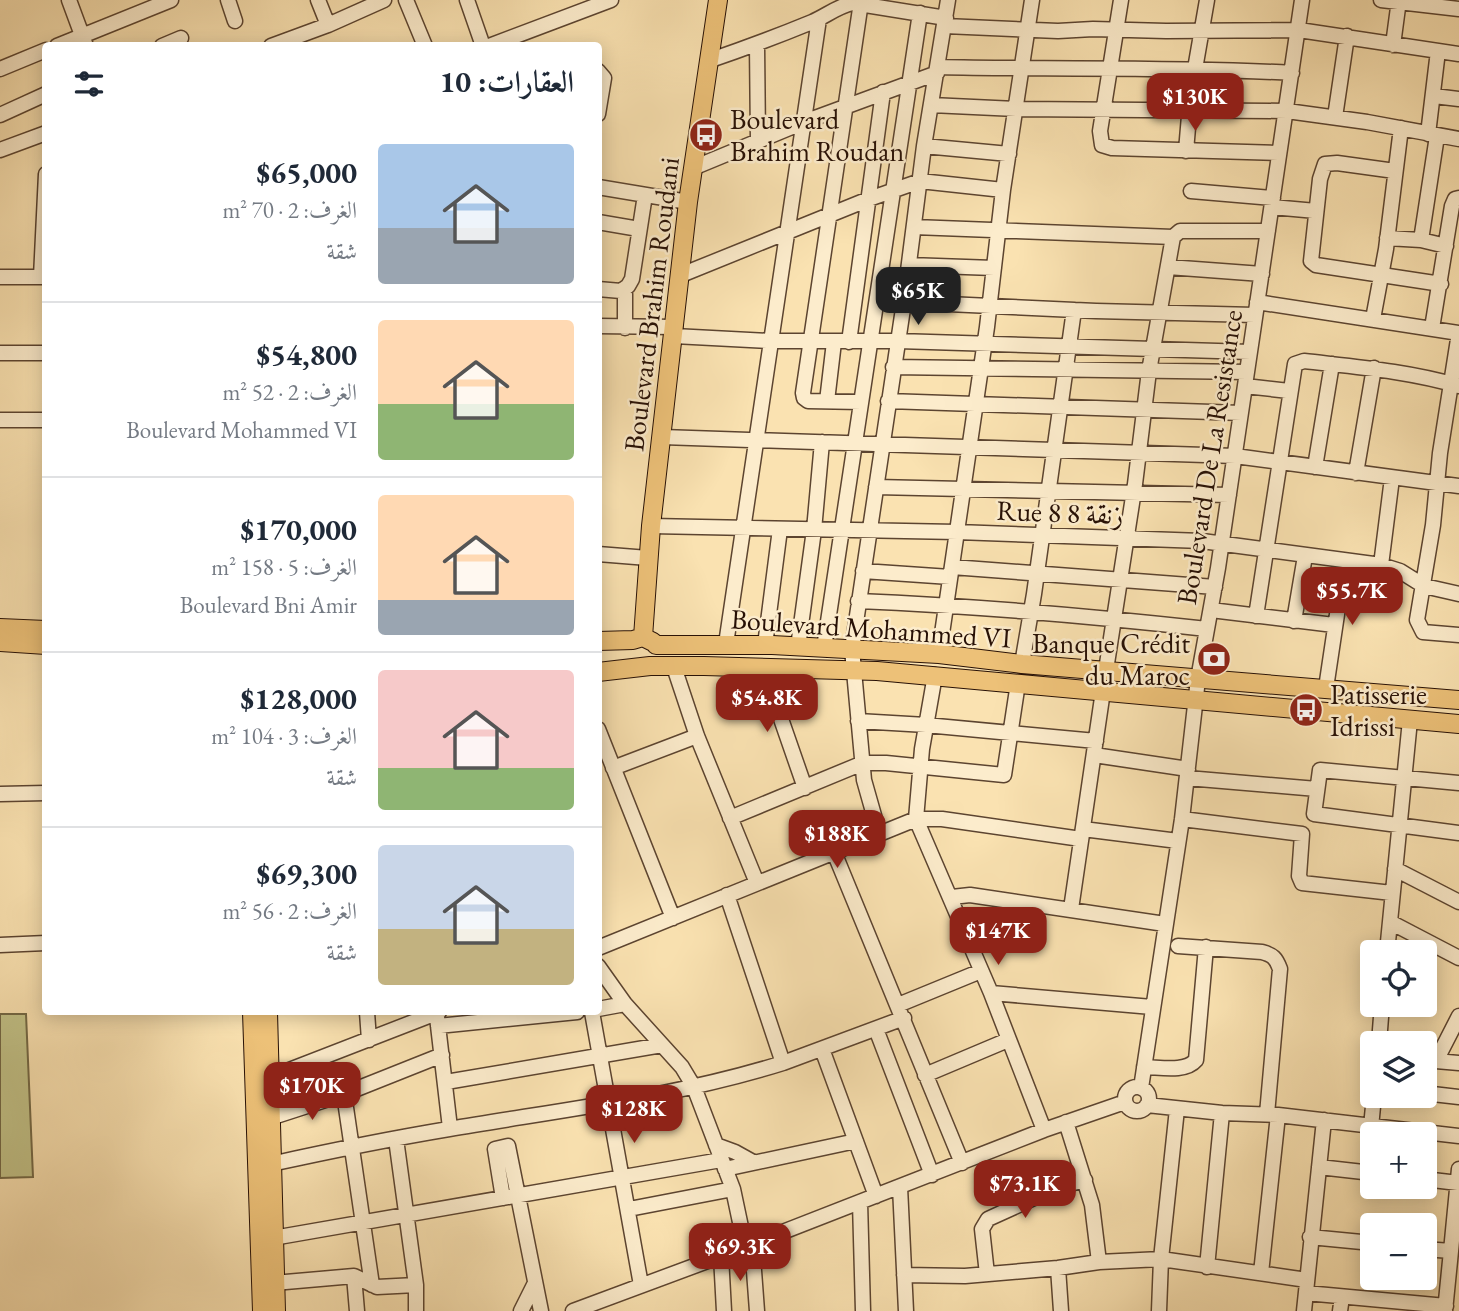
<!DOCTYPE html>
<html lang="ar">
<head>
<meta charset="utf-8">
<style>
	:root { --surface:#fff; --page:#f2f2f3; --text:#1f2937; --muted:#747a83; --line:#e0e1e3; --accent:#8f2418 }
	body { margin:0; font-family:"EB Garamond",Amiri,serif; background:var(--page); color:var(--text); direction:rtl; height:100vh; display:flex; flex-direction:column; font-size:26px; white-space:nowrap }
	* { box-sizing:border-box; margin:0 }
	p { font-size:23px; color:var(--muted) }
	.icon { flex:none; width:38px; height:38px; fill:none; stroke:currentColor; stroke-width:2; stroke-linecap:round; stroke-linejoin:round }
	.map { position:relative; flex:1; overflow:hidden; direction:ltr }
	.details { position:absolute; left:42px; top:42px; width:560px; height:973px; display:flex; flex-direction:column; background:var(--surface); border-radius:7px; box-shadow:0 4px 18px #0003; direction:rtl }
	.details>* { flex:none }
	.fabs { position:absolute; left:1360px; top:940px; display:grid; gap:14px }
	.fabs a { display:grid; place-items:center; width:77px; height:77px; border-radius:7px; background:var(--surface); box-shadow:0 4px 18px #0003; font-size:35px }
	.price { position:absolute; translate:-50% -60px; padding:0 16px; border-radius:14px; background:var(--accent); color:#fff; font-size:23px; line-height:46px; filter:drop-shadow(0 2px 4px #0008) }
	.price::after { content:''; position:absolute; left:50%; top:42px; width:21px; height:16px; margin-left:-10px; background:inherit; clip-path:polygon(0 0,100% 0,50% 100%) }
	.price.current { background:#222; color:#fff }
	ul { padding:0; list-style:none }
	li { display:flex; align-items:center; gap:21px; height:175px; padding:0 28px }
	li+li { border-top:2px solid var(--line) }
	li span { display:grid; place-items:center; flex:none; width:196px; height:140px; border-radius:7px; color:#555 }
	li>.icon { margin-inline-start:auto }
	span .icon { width:84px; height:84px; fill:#fffc; stroke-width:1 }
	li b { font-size:30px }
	h2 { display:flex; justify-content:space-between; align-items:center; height:84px; padding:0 28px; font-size:30px }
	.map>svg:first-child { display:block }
	.green { fill:#c2c288; stroke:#746946; stroke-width:2 }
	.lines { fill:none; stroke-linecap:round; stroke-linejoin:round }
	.minor-casing { stroke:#5c4430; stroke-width:17 }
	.major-casing { stroke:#271005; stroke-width:20 }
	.minor { stroke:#fceccc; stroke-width:14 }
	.major { stroke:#edc178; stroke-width:18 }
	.labels { text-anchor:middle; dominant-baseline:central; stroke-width:5; stroke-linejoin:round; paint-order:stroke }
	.poi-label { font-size:28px; fill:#271005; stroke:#fceccc; text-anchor:start }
	.street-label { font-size:28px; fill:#271005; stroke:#fceccc }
</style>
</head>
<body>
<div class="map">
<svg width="1459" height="1311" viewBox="0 0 1459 1311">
	<rect width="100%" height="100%" fill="#fae2b1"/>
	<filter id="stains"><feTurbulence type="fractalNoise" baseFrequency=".00286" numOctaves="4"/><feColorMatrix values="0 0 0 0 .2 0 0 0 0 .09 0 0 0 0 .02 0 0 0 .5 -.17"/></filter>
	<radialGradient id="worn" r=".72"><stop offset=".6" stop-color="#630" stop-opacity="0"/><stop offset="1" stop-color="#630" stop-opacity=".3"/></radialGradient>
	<path class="green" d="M 0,1014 L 26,1014 L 33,1177 L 0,1178 Z"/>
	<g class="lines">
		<g class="minor-casing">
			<path id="minor" d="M 69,0 L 86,46
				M 228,0 L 235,21
				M 318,0 L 328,25
				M 406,0 L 425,46
				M 467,0 L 483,46
				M 1121,0 L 1100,131 L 1102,145 L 1112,148 L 1278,153
				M 1381,0 L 1459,9
				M 945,26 L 1058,31 L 1093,29 L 1166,31 L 1299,30 L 1459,54
				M 757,45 L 758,141
				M 1393,45 L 1399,0
				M 57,46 L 171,0
				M 162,46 L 181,38
				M 271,46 L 328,25 L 384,0
				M 489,46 L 611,0
				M 708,61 C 743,49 778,36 812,22 C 826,16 838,6 853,3 L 946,18
				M 938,67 C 1056,70 1174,66 1292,73
				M 0,69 L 46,50
				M 1195,69 L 1207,0
				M 598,71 L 604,78 L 598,114
				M 1434,96 L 1459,99
				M 931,105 L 1016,109 L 1287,111 L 1367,122 L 1459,139
				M 0,115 L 46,94
				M 1335,117 L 1347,36
				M 1428,134 L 1438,51
				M 924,146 L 1009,154
				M 0,150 L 46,133
				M 1186,151 L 1193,69
				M 693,168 L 804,122 L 937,73
				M 1395,171 L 1337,163 L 1325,164 L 1320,179 L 1311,261 L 1316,265 L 1441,284
				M 598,187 L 688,202
				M 1191,191 L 1273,198
				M 1272,207 L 1316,211
				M 598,222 L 639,229
				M 914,227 L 1173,237
				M 1387,238 L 1421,240 L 1446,246
				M 1421,240 L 1437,136
				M 909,265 L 994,268
				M 1168,267 L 1262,274
				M 681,275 L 869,199 L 920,181 L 1003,190
				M 0,277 L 46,277
				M 41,277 L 46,174
				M 598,289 L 621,291 L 625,294 L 625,328
				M 621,291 L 628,286 L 632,279 L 645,195
				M 904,302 L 1096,311 L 1255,315
				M 1257,302 L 1459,333
				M 1373,319 L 1386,249 L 1401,128
				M 598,326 L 675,327
				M 1432,328 L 1452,206 L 1455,199 L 1459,198
				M 1459,333 L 1440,453 L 1433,525 L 1417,620 L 1423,632 L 1459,635
				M 674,336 L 771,341 L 898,341 L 1250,352
				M 849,342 L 883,92
				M 0,353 L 46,353
				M 893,367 L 1247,372
				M 1245,386 L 1289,391
				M 827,401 L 834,342
				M 888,401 L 1241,413
				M 861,402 L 808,401 L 804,398 L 803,393 L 861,2
				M 0,420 L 46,420
				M 662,437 L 1235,456 L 1459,486
				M 1315,467 L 1332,364
				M 1356,473 L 1374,368
				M 876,487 L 1229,495
				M 651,526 L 957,532 L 1202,541 L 1381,565 L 1400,571 L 1424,586 L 1459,594
				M 598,554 L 648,558
				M 1381,565 L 1392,478
				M 952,567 L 1215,587
				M 863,571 L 950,577
				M 858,601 C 975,606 1091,616 1207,629
				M 1211,610 L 1334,625
				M 1256,616 L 1295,364 L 1304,361 C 1356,367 1408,371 1459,386
				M 1294,621 L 1305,556
				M 726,644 L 819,19
				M 765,645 L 780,529
				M 798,647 L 814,530 L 822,442
				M 824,648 L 920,13
				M 939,654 L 987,327 L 1003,190 L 1032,0
				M 1022,664 L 1034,594 L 1074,310
				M 674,667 L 697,736 L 757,883
				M 763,667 L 805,788
				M 1106,670 L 1135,484 L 1149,371 L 1173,237 L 1180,231 L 1268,231
				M 935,675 L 922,749 L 916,819 L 991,993 L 1044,1130
				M 1326,688 L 1345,561
				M 858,721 L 926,725 L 1096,741
				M 598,729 L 673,918
				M 1094,755 L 1188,769
				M 613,768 L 697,736
				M 1187,778 L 1317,789
				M 1459,783 L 1320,770 L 1314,814 L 1459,833
				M 0,794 L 46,793
				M 730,818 L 863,763 L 886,763 L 1004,775 L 1018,683
				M 1182,819 L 1302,834 L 1299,876 L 1302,883 L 1392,893
				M 1083,829 L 1178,841
				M 879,833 L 864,780 L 852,649 L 904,302 L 924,146 L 948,0
				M 834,852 L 962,1163
				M 1395,869 L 1459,902
				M 727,895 L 783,1063 L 904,1018
				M 952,897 L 970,895 L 1165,924
				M 1071,909 L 1103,691
				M 1390,922 L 1459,958
				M 0,945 L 46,943
				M 1178,946 L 1262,952 C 1273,955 1276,958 1280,969 L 1267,1114
				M 598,948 L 916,819 L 942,819 L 1081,839
				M 1387,952 L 1410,720
				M 598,966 L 625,1004 L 682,1067 L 694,1087 L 733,1189 L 745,1246
				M 991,993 L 1152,1007
				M 898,1005 L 981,971
				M 598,1009 L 625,1004
				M 367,1012 L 369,1040
				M 592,1012 L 641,1285
				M 437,1017 L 450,1128
				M 438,1026 L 577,1012
				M 876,1029 L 932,1175
				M 1379,1043 L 1382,1004
				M 822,1049 L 876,1196
				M 1424,1060 L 1459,1063
				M 1436,1061 L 1459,1016
				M 1144,1067 C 1159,1067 1185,1073 1196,1060 L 1206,947
				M 925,1075 L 1008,1040
				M 261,1081 L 439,1012
				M 446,1082 L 662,1045
				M1125 1099a12 12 0 1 1 24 0a12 12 0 1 1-24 0Z
				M 1141,1088 L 1182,819 L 1198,679 L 1218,568 L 1302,0
				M 1424,1093 L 1459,1097
				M 344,1094 L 372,1285
				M 1147,1105 L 1222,1113 L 1278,1115 L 1459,1136
				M 270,1118 L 344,1094 L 442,1055
				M 1066,1122 L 1092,1205 L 1099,1262
				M 1371,1127 L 1374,1096
				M 396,1139 L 416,1285 L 416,1311
				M 716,1145 L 735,1152 L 753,1162
				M 271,1164 C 330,1151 389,1139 449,1129 C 561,1110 674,1097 783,1063
				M 1319,1167 L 1372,1173
				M 725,1169 L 856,1141
				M 1424,1179 L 1458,1183
				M 900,1187 L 906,1311
				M 503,1198 L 495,1149 L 508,1146 L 541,1311
				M 860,1202 L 863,1311
				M 629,1209 L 733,1189
				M 1310,1237 L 1372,1243
				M 273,1238 L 721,1160
				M 752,1244 L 757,1311
				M 1424,1249 L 1451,1251 L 1459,1169
				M 721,1256 L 724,1311
				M 1207,1267 L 1222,1113
				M 1058,1268 L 1061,1311
				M 1261,1273 L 1278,1115
				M 987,1274 L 982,1229 L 988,1219 L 1058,1187 L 1085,1180
				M 904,1275 L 965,1276 L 1058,1268 L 1099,1262 L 1161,1259 L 1307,1280
				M 354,1276 L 357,1311
				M 274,1283 L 354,1276 L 377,1287 L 416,1285
				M 1306,1293 L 1446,1306
				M 521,1311 L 534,1285
				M 573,1311 L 721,1256 L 1044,1130 L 1125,1102
				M 1159,1311 L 1161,1259 L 1177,1109
				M 1304,1311 L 1324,1120
				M 1340,1311 L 1342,1297
				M 1445,1311 L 1451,1251"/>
		</g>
		<g class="major-casing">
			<path id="major" d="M 0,628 L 46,630
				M 643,637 L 651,526 L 688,202 L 718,0
				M 598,641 L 633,640 L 643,637 L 653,642
				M 0,642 L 46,645
				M 656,645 L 772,645 L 939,654 L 1022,664 L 1459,700
				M 598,672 L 650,666 L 704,666 L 877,671 L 1459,724
				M 252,1012 L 262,1311
				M 268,1012 L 276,1311"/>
		</g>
		<use href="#minor" class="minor"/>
		<use href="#major" class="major"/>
	</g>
	<defs>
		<g id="bus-disc" transform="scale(1.75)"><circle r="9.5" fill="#8f2418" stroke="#fceccc"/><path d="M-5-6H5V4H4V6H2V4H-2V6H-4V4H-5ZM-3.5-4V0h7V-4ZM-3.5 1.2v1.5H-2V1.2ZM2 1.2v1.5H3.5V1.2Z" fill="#fff"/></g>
		<g id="bank-disc" transform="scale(1.75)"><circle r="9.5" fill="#8f2418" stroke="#fceccc"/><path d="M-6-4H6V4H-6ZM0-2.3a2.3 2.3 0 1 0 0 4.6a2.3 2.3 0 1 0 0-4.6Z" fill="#fff"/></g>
	</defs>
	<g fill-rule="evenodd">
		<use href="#bus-disc" x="706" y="135"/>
		<use href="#bank-disc" x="1214" y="659"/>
		<use href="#bus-disc" x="1306" y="710"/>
	</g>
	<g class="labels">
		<g class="poi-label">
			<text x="730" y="119">Boulevard<tspan x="730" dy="32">Brahim Roudan</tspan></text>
			<text x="1190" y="643" text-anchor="end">Banque Crédit<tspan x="1190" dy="32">du Maroc</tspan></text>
			<text x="1330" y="694">Patisserie<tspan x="1330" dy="32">Idrissi</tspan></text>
		</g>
		<g class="street-label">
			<text transform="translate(651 304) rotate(-83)">Boulevard Brahim Roudani</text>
			<text transform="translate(1209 457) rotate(-81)">Boulevard De La Resistance</text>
			<text transform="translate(1060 512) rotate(2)">Rue 8 8 زنقة</text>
			<text transform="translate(871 628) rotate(4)">Boulevard Mohammed VI</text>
		</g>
	</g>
	<rect width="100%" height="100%" filter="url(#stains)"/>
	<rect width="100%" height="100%" fill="url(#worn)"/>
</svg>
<div class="fabs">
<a><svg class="icon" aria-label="locate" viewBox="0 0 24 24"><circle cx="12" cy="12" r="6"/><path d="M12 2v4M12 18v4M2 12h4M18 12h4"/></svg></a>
<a><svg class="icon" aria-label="layers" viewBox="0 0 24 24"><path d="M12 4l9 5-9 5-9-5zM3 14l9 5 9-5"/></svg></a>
<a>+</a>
<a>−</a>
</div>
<b class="price" style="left:1195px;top:133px">$130K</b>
<b class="price current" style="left:918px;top:327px">$65K</b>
<b class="price" style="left:1352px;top:627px">$55.7K</b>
<b class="price" style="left:767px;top:734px">$54.8K</b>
<b class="price" style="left:837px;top:870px">$188K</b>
<b class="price" style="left:998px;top:967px">$147K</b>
<b class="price" style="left:312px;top:1122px">$170K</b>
<b class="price" style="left:634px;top:1145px">$128K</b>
<b class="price" style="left:1025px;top:1220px">$73.1K</b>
<b class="price" style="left:740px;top:1283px">$69.3K</b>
<section class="details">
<h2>العقارات: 10<svg class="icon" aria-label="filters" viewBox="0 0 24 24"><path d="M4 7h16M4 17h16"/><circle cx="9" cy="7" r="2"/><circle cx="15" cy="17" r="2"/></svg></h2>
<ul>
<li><span style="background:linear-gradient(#a9c7e8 60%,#9aa5b1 0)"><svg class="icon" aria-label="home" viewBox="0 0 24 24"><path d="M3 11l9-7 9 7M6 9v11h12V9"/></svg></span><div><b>$65,000</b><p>الغرف: 2 · 70 m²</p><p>شقة</p></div></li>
<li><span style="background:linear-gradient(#ffd9b3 60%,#8fb573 0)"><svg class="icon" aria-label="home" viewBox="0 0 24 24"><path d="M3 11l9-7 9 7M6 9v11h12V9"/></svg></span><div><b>$54,800</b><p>الغرف: 2 · 52 m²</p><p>Boulevard Mohammed VI</p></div></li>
<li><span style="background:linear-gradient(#ffd9b3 75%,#9aa5b1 0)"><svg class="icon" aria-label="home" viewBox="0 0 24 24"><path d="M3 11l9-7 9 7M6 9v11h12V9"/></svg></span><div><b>$170,000</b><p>الغرف: 5 · 158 m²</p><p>Boulevard Bni Amir</p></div></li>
<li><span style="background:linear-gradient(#f6c9c9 70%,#8fb573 0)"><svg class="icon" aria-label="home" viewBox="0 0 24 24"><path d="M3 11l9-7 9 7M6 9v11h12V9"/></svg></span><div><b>$128,000</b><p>الغرف: 3 · 104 m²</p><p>شقة</p></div></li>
<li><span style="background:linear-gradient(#c9d6e8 60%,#c2b280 0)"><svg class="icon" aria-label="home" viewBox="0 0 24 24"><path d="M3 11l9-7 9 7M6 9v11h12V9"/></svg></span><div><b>$69,300</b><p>الغرف: 2 · 56 m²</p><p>شقة</p></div></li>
</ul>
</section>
</div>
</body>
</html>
